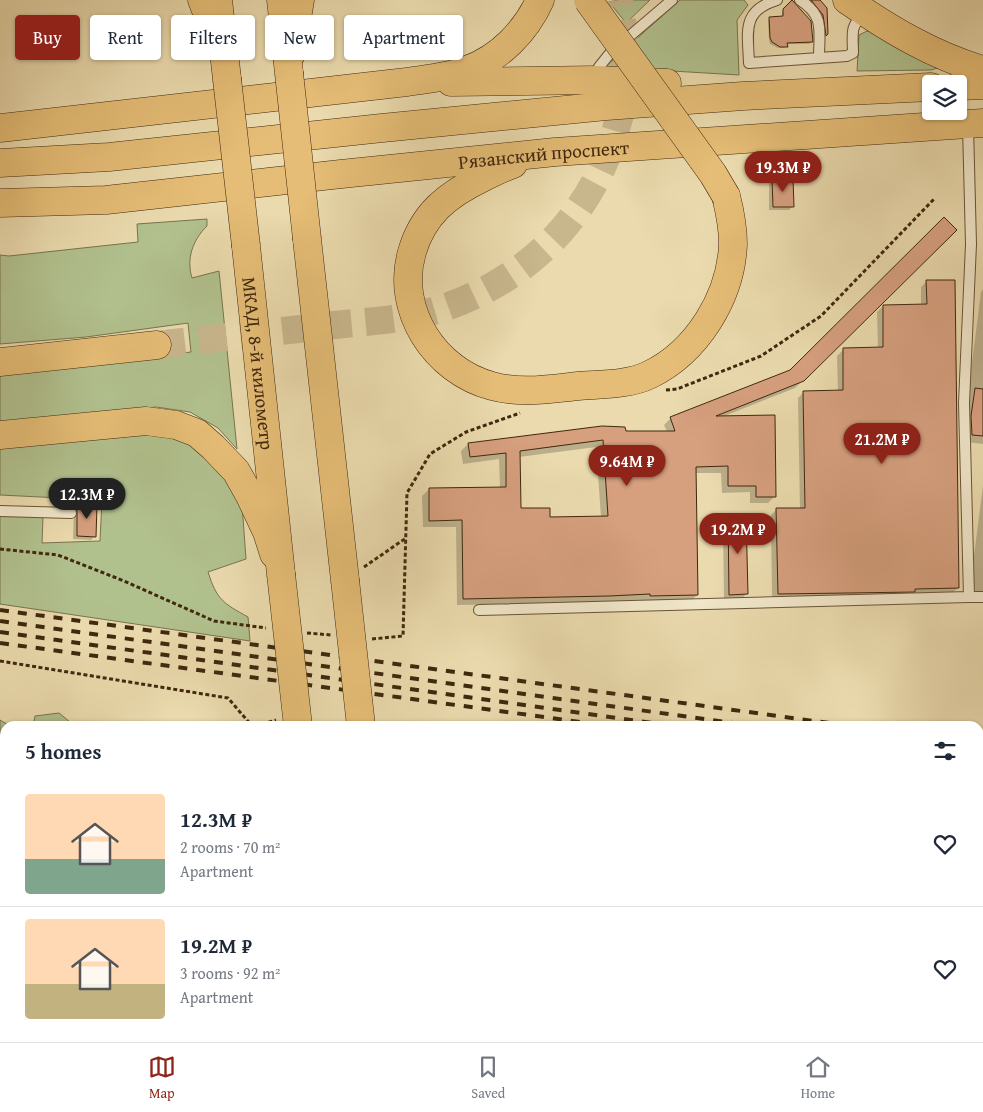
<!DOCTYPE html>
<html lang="en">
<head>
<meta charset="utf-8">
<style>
	:root { --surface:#fff; --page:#f2f2f3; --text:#1f2937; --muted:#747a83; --line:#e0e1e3; --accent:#8f2418 }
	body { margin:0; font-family:"Gentium Book Plus",serif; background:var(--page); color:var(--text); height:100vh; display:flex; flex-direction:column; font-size:19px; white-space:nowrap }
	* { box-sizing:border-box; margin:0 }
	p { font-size:16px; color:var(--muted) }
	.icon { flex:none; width:28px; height:28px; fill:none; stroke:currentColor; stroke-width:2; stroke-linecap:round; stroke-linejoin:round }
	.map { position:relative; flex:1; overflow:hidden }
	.details { position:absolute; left:0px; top:721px; width:984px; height:321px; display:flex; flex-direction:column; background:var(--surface); border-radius:15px 15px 0 0; box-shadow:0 1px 4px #0004 }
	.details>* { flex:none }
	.guide { position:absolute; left:15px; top:15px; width:500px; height:45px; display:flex; gap:10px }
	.fabs { position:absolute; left:922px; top:75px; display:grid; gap:10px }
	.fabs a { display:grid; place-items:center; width:45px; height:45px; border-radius:5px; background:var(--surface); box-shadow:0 1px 4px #0004; font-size:25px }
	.price { position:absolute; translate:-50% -42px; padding:0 11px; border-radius:18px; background:var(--accent); color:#fff; font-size:16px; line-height:32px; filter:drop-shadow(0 1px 2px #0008) }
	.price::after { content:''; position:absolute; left:50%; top:30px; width:15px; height:11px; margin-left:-8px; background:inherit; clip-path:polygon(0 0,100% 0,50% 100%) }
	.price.on { background:#222; color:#fff }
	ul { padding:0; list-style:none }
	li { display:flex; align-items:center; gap:15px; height:125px; padding:0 25px }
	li+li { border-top:1px solid var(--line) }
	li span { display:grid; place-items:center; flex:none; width:140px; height:100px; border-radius:5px; color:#555 }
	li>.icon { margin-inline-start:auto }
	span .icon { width:60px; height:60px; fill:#fffc; stroke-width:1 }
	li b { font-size:21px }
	h2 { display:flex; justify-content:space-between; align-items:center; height:60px; padding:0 25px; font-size:21px }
	.chip { padding:0 18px; border-radius:5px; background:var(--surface); box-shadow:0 1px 4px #0004; font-size:18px; line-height:45px }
	.chip.on { background:var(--accent); color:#fff }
	.dock { display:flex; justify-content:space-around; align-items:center; height:70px; border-top:1px solid var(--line); background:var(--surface); font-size:14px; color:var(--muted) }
	.dock a { display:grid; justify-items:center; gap:2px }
	.dock .on { color:var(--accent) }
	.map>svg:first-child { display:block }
	.green { fill:#b1c18e; stroke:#78744e }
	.shadow { fill:#0003; fill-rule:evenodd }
	.building { fill:#d69f7e; stroke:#40280e; fill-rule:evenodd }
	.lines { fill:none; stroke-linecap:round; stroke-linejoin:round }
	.primary-tunnel { stroke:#c8b68d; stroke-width:28; stroke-dasharray:28 14; stroke-linecap:butt }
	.lane-casing { stroke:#6a5436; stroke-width:12 }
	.primary-casing { stroke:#40280e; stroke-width:29 }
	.highway-casing { stroke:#40280e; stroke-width:29 }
	.path { stroke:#40280e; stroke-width:3; stroke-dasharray:4 2.5; stroke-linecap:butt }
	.lane { stroke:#f1e7ca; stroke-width:10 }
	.primary { stroke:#e5bd76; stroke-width:28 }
	.highway { stroke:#e5bd76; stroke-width:28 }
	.rail { stroke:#40280e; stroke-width:4; stroke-dasharray:9 9; stroke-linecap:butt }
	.primary-bridge-casing { stroke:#40280e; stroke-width:29; stroke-linecap:butt }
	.highway-bridge-casing { stroke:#40280e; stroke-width:29; stroke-linecap:butt }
	.primary-bridge { stroke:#e5bd76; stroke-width:28 }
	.highway-bridge { stroke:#e5bd76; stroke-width:28 }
	.labels { text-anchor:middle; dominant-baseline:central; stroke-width:4.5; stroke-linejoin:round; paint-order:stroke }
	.street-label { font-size:19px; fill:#40280e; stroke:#f1e7ca }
</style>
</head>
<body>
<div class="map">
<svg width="983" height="1042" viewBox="0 0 983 1042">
	<rect width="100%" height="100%" fill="#eadaad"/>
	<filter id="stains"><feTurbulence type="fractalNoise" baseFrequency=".004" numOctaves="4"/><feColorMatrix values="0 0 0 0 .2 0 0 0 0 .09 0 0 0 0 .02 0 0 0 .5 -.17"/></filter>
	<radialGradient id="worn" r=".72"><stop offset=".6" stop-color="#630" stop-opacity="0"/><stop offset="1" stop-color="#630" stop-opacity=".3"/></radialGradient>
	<path class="green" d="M 619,0 L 650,0 L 626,23 L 609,2 Z
		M 680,0 L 744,0 L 748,5 L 737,20 L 739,75 L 605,67 Z
		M 867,31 L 877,32 L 941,67 L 931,70 L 857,71 L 859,35 Z
		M 207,219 L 207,226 C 193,240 186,258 192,278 L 219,271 L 237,449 L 218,428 L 190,412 L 156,407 L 0,423 L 0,374 L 191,352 L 188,323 L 86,337 L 0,344 L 0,255 L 9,256 L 138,242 L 137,224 Z
		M 172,430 L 209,451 L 242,504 L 246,559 L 208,572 C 217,600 223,603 248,617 L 250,641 L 0,604 L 0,516 L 43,517 L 42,543 L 100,541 L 102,500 L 0,495 L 0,443 Z
		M 59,713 L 75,726 L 33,726 L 35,716 Z
		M 0,720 L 10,726 L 5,726 L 5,984 L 0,984 Z
		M 5,1034 L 5,1038 L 246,1038 L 244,1042 L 5,1042 Z"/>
	<path class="shadow" d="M 811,0 L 819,0 L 826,8 L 827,34 L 825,35 L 822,17 L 817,9 L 810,1 Z
		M 793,2 L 811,42 L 809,44 L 786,44 L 784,48 L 778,48 L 770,44 L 769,40 L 768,20 L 770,18 L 782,17 L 782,12 Z
		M 772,180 L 793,206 L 789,210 L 769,210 L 769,184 Z
		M 955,230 L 795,388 L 722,417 L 775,496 L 768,503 L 750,503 L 750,492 L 722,493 L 721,473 L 695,473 L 697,595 L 690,602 L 643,602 L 643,600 L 601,603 L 457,605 L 456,527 L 423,527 L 422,496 L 429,489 L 500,488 L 499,459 L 463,464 L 461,451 L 468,444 L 625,433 L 667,432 L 664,425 L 671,418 L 790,371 ZM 596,447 L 601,517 L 549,518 L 520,509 L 519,457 Z
		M 927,281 L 958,588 L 952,593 L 772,599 L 771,515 L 777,509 L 800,509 L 798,398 L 804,392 L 838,392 L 837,356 L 843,350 L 878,349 L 877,312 L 883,306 L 921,305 L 921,287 Z
		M 983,289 L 983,444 L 965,442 L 964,425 L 981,292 Z
		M 983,486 L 983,596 L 969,594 Z
		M 78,506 L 95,536 L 91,540 L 73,539 L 74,509 Z
		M 728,517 L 746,594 L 741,600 L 724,600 L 723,522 Z
		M 983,863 L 983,881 L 979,880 L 981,865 Z"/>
	<path class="building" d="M 792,0 L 811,21 L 813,42 L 787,43 L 788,47 L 780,47 L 772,42 L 770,38 L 769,17 L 783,16 L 783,9 Z
		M 811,0 L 820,0 L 827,8 L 828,34 L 826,36 L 823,15 Z
		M 793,178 L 794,207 L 773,207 L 772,179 Z
		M 944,217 L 957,230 L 804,381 L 716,416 L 775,415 L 776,497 L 756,497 L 756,486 L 728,486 L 728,466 L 696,467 L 698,595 L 650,596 L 650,594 L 609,596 L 463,599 L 462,520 L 429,521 L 429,488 L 506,487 L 506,453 L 470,457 L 468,443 L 602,426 L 625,427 L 626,431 L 675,431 L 670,417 L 790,370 ZM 603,440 L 608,516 L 550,517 L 550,508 L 521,508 L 520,451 Z
		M 926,280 L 955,280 L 959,588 L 915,589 L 915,592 L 778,594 L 776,508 L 805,508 L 803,391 L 843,390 L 843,348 L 883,347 L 883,305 L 927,304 Z
		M 975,388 L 983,389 L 983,436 L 972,435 L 971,416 Z
		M 77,504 L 97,505 L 96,537 L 77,536 Z
		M 728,515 L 746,515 L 748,594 L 729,595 Z"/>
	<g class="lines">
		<path class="primary-tunnel" d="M 157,345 C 216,338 275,332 334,325 C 370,321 409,320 443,308 C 523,281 585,223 612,142 C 619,121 625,98 625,75 C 626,50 623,25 619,0"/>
		<g class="lane-casing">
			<path id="lane" d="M 777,0 C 741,11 748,32 749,63 L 819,58
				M 800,0 C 825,16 819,31 819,58 L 847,56 L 853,53 C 853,38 849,22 865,16
				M 596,79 L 599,67 L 611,52 L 672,0
				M 0,511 L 71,513
				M 969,597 L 983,597
				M 479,610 L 969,597 L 964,403 L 971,244 L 968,126
				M 980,893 L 983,893
				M 979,1022 L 983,1021
				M 862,1042 L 871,1038"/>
		</g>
		<g class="primary-casing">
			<g id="primary">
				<path d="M 202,0 L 218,41"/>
				<path d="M 847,0 C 889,29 934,56 983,70"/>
				<path d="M 291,54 L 300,0"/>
				<path d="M 451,82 L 596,80 L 667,83"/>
				<path d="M 959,86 L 983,85"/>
				<path d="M 0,128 L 407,82 C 426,79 450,77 467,70 C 500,58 526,31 540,0"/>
				<path d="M 0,163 L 109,157 L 382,128 L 606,106 L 743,96 L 931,87"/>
				<path d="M 513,164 C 502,168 492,173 482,178 C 447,195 423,214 412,252 C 395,310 435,371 492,386 C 521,394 549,389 578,386 C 601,384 628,385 649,375 C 697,352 731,297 733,244 C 733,228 730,212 726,196"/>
				<path id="s1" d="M 0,203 L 106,200 L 341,174 L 555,152 L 983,123"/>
				<path d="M 0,362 L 157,345"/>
				<path d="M 0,435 L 146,421 L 176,425 L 197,433 L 213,447 L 236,471 L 250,496 L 267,532 L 274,554"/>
				<path d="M 964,1042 L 983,1039"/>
			</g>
		</g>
		<g class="highway-casing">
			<g id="highway">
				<path d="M 218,0 L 227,79"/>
				<path d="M 281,0 L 289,73"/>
				<path d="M 307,239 L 345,580"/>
				<path id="s2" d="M 246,246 L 281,574"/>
				<path d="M 333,1038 L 334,1042"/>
				<path d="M 395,1038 L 396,1042"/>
				<path d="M 303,1042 L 304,1038"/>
			</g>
		</g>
		<path class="path" d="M 666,390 L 677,389 L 761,356 L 821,316 L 935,198
			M 0,549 L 58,555 L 124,581 L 214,621 L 266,628
			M 364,567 L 406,538
			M 307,633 L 331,635
			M 372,639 L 403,636 L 407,493 L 430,454 L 466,432 L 520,413
			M 0,661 L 228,698 L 252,726
			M 317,724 L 339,726
			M 256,726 L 276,720
			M 0,769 L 5,769
			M 0,844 L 5,842"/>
		<use href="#lane" class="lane"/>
		<use href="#primary" class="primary"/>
		<use href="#highway" class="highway"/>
		<path class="rail" d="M 0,610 L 851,726
			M 0,621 L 754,726
			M 0,632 L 675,726
			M 0,643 L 610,726
			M 979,743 L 983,744
			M 979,758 L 983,759
			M 979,769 L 983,770
			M 979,779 L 983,780"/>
		<g class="primary-bridge-casing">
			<path id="primary-bridge" d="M 588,0 L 713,174 L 726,196"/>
		</g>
		<g class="highway-bridge-casing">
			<path id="highway-bridge" d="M 289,73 L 307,239
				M 227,79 L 246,246
				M 281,574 L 298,726
				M 345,580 L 361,726"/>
		</g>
		<use href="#primary-bridge" class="primary-bridge"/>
		<use href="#highway-bridge" class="highway-bridge"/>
	</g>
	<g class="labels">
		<g class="street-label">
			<text stroke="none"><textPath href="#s1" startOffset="546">Рязанский проспект</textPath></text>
			<text stroke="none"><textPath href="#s2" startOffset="118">МКАД, 8-й километр</textPath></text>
		</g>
	</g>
	<rect width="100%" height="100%" filter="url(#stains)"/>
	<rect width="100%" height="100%" fill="url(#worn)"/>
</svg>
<div class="fabs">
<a><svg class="icon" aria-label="layers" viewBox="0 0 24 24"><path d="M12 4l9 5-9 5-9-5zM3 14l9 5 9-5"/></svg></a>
</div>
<b class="price" style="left:783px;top:193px">19.3M ₽</b>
<b class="price" style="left:882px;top:465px">21.2M ₽</b>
<b class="price" style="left:627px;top:487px">9.64M ₽</b>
<b class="price on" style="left:87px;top:520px">12.3M ₽</b>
<b class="price" style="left:738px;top:555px">19.2M ₽</b>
<div class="guide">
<a class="chip on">Buy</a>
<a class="chip">Rent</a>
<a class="chip">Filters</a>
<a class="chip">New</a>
<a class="chip">Apartment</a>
</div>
<section class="details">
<h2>5 homes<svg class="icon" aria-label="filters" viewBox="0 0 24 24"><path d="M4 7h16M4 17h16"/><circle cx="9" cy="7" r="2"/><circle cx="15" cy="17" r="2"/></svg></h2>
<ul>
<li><span style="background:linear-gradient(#ffd9b3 65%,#7fa58c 0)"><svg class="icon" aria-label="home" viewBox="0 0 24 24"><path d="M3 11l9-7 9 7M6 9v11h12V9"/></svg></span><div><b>12.3M ₽</b><p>2 rooms · 70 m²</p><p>Apartment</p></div><svg class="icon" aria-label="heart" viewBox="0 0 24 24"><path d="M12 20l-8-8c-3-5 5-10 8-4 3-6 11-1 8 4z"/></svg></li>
<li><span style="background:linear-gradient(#ffd9b3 65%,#c2b280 0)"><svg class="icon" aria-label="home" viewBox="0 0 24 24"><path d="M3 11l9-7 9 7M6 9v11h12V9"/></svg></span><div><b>19.2M ₽</b><p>3 rooms · 92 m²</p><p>Apartment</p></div><svg class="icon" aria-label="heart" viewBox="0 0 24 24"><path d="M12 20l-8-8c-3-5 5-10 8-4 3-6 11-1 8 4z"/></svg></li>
</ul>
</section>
</div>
<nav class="dock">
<a class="on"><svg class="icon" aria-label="map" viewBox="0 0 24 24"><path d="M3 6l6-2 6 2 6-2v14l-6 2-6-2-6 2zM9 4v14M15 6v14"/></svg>Map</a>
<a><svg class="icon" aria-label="saved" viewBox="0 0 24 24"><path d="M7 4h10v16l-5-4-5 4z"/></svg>Saved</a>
<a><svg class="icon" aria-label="home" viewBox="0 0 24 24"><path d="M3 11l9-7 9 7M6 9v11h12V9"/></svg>Home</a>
</nav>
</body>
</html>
